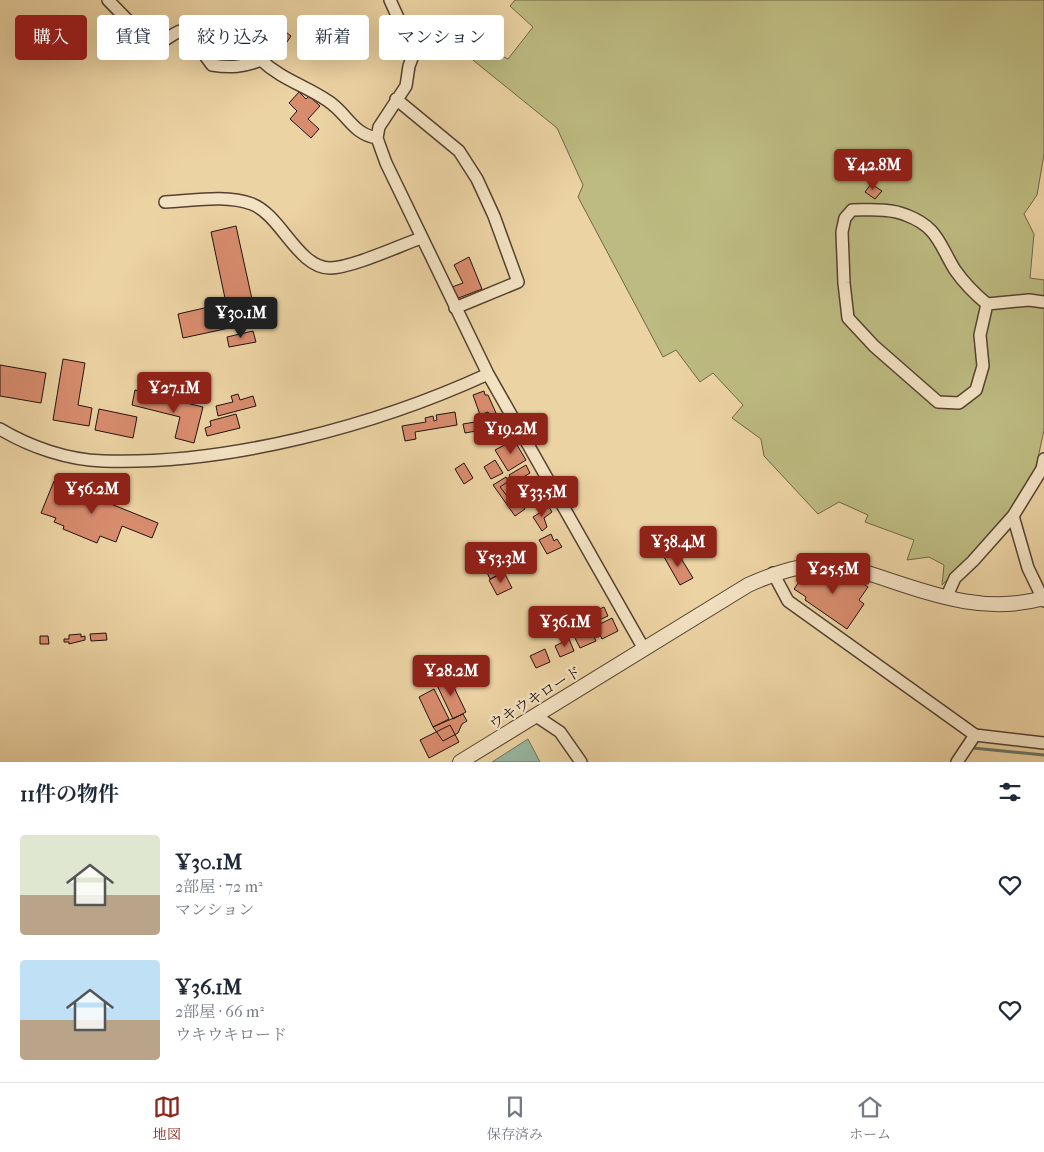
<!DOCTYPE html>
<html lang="ja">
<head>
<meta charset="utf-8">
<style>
	:root { --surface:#fff; --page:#f6f6f7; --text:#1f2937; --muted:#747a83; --line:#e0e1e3; --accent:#8f2418 }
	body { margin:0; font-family:"IM FELL French Canon","Noto Serif JP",serif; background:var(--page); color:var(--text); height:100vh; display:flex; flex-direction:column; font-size:19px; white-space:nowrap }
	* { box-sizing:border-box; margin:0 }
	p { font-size:16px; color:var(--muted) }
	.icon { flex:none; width:28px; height:28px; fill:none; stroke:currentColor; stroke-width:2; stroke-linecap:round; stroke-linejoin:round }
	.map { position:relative; height:762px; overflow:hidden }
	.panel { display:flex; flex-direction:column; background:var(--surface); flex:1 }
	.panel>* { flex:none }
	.hud { position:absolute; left:15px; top:15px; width:500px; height:45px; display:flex; gap:10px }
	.price { position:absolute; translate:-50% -42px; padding:0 11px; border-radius:5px; background:var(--accent); color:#fff; font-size:16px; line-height:32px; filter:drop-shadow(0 1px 2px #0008) }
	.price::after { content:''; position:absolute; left:50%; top:30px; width:15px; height:11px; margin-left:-8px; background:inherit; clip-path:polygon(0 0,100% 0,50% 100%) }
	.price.active { background:#222; color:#fff }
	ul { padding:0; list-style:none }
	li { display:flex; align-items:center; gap:15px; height:125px; padding:0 20px }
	li span { display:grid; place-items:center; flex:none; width:140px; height:100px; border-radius:5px; color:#555 }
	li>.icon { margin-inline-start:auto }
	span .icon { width:60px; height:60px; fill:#fffc; stroke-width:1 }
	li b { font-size:21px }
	h2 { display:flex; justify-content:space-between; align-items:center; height:60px; padding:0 20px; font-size:21px }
	.chip { padding:0 18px; border-radius:5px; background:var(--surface); box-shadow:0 5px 20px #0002; font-size:18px; line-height:45px }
	.chip.active { background:var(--accent); color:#fff }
	.tabs { display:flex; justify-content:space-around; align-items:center; height:70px; border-top:1px solid var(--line); background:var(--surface); font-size:14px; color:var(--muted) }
	.tabs a { display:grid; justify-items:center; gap:2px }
	.tabs .active { color:var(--accent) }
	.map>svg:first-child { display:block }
	.green { fill:#bdbb81; stroke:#706646 }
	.water { fill:#99b8a3; stroke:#697666 }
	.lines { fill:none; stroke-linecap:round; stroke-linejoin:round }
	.stream { stroke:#697666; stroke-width:3 }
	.building { fill:#d88c6e; stroke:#22120b }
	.minor-casing { stroke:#544231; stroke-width:14 }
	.tertiary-casing { stroke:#544231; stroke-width:16 }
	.minor { stroke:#f3e2c3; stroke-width:11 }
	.tertiary { stroke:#f3e2c3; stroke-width:14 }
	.labels { text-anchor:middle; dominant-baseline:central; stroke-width:4.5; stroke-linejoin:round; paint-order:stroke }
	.street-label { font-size:15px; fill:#22120b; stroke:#f3e2c3 }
</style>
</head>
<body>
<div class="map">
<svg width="1044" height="762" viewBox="0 0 1044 762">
	<rect width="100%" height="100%" fill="#ecd3a3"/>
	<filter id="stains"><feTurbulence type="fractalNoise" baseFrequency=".004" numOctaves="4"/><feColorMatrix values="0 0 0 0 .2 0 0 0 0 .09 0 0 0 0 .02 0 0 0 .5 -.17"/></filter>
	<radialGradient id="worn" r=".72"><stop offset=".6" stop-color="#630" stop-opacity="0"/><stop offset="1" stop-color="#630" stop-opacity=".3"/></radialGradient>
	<path class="green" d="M 515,0 L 1044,0 L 1044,154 L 1037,195 L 1024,214 L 1034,234 L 1030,278 L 1044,280 L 1044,430 L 1036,467 L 1010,511 L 981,546 L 942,585 L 944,565 L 929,557 L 907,560 L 914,540 L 865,522 L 868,515 L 839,502 L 818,514 L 764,456 L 761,439 L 732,418 L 743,405 L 713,373 L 700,382 L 676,350 L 663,357 L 578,197 L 583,185 L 557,128 L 463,52 L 471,40 L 508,59 L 533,27 L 510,6 Z"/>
	<path class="water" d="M 528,739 L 540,762 L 492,762 Z"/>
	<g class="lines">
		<path class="stream" d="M 973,748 L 1044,755"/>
	</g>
	<path class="building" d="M 275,28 L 281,31 L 282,29 L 291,36 L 281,51 L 267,42 Z
		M 299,92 L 306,99 L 309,96 L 320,106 L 308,119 L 319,129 L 311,138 L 290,119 L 297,111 L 289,103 Z
		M 871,184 L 882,191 L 875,199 L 865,192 Z
		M 236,226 L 257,322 L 183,338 L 178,314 L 226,303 L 211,232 Z
		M 469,257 L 482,289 L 456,299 L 452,287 L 463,283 L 454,265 Z
		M 253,331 L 256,342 L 229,347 L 227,337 Z
		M 63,359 L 85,363 L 78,405 L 92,408 L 89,426 L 53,420 Z
		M 0,365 L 46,373 L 41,403 L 0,396 Z
		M 135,390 L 151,394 L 150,398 L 177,405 L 178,401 L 203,407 L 194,443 L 175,438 L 180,417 L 132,405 Z
		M 484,391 L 485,395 L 488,395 L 496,413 L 490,416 L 488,412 L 480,415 L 473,395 Z
		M 238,394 L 240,400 L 253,396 L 256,406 L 218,416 L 216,406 L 233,402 L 231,396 Z
		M 99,409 L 137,417 L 133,438 L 95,430 Z
		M 455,412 L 457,425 L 415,432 L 416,439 L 405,441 L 402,426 L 426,422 L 425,418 L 433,416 L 434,421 L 437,420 L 436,415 Z
		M 236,414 L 240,428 L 207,436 L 205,428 L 211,426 L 210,421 Z
		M 475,422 L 476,431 L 465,433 L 463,424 Z
		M 514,440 L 526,460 L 508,471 L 495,450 Z
		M 495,460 L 503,473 L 491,479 L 484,467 Z
		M 464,463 L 473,478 L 464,484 L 455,469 Z
		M 526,465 L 530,473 L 514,483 L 509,475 Z
		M 506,477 L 523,502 L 521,503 L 525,509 L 515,516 L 493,485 Z
		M 54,481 L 158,523 L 152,538 L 122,526 L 116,542 L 100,536 L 97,543 L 63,529 L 64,526 L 54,522 L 56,518 L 41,513 Z
		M 509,481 L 520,495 L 511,501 L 500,487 Z
		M 549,507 L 552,512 L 544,518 L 547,527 L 542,531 L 533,517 Z
		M 662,527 L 674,548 L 662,555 L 650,534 Z
		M 551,534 L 554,541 L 557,539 L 562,547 L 547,554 L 539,540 Z
		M 488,549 L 494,561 L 484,566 L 478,554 Z
		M 676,550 L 693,578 L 680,585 L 664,557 Z
		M 496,560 L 502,573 L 490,579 L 484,566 Z
		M 504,572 L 512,588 L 497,595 L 489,580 Z
		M 815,572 L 835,573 L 856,579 L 868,587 L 859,600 L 864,604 L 847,629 L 805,600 L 806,597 L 794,589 L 801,579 L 798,575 Z
		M 604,607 L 608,616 L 595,622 L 591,613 Z
		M 612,618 L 618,631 L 602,639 L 596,626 Z
		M 590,629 L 596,641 L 580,648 L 574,636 Z
		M 106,633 L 107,640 L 91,641 L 90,634 Z
		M 81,634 L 81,637 L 85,636 L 85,640 L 69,644 L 69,642 L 64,642 L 64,639 L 69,639 L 69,635 Z
		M 40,636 L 48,636 L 49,644 L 40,644 Z
		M 569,639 L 574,651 L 560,657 L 555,646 Z
		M 545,649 L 550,662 L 536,668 L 530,656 Z
		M 448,675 L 466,712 L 453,719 L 435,681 Z
		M 434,689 L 449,719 L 433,727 L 419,697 Z
		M 463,714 L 467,721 L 462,724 L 458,733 L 443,741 L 433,727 Z
		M 450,725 L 459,742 L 429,758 L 420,740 Z"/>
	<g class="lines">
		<g class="minor-casing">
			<path id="minor" d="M 108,0 L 142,35 L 155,45 C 177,36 179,21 204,37 L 201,50 L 212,65 C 230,68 244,67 261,60 C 281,79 306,86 328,101 C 347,113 352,134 377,138
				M 390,0 L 414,53 L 409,66 L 406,86 L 379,127 L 377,138 L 386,163 L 488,374 L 644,649
				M 396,99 L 459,151 L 477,179 L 494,216 L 518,282 L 455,308
				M 165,202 C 192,201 225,194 252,204 C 281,215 298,268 330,268 C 351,268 399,246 421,238
				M 987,304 L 980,335 L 983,366 L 976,390 L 959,403 L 938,402 L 874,346 L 848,318 L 844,283 L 842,232 L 845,218 L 852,210 C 869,210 890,208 906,215 C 938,227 939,244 955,270 C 964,283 975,294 987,304 L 1029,300 L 1044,302
				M 0,429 C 30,447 68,460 103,461 C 228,465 375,426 488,374
				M 1013,516 L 1028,568 L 1044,601
				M 773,573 L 788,601 L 975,735 L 1044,743
				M 946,598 L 955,578 L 973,561 L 1013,516 L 1042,469 L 1044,459
				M 536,716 L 560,732 L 581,762
				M 957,762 L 975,735"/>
		</g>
		<g class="tertiary-casing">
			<path id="tertiary" d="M 460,762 L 748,585 C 777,572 805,563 837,564 C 907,582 970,619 1044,598"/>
		</g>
		<use href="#minor" class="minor"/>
		<use href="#tertiary" class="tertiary"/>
	</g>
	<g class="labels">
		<g class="street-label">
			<text transform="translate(535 698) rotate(-32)">ウキウキロード</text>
		</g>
	</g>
	<rect width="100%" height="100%" filter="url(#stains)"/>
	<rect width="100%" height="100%" fill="url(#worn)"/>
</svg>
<b class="price" style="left:873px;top:191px">¥42.8M</b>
<b class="price active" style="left:241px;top:339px">¥30.1M</b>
<b class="price" style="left:174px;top:414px">¥27.1M</b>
<b class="price" style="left:511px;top:455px">¥19.2M</b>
<b class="price" style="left:92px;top:515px">¥56.2M</b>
<b class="price" style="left:542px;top:518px">¥33.5M</b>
<b class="price" style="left:678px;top:568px">¥38.4M</b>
<b class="price" style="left:501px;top:584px">¥53.3M</b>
<b class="price" style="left:833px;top:595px">¥25.5M</b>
<b class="price" style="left:565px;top:648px">¥36.1M</b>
<b class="price" style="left:451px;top:697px">¥28.2M</b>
<div class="hud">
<a class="chip active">購入</a>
<a class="chip">賃貸</a>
<a class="chip">絞り込み</a>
<a class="chip">新着</a>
<a class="chip">マンション</a>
</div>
</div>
<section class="panel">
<h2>11件の物件<svg class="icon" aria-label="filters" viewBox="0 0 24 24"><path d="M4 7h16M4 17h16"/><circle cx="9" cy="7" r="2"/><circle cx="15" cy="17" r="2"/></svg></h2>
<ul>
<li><span style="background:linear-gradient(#dfe7d0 60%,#b9a48a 0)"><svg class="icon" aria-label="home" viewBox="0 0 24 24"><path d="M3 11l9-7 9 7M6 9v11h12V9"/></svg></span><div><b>¥30.1M</b><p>2部屋 · 72 m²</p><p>マンション</p></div><svg class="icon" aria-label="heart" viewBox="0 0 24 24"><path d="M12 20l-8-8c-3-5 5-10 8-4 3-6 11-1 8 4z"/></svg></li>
<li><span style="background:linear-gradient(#bfe0f5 60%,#b9a48a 0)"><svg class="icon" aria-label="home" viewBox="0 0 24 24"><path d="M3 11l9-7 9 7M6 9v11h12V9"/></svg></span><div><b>¥36.1M</b><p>2部屋 · 66 m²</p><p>ウキウキロード</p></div><svg class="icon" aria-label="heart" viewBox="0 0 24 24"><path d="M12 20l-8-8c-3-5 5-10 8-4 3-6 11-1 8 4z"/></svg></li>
</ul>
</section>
<nav class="tabs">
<a class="active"><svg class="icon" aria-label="map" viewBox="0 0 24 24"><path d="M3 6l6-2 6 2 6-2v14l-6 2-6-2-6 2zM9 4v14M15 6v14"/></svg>地図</a>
<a><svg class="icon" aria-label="saved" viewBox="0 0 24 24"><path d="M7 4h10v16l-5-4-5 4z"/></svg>保存済み</a>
<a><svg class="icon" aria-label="home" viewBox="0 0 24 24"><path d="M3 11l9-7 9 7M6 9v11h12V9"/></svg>ホーム</a>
</nav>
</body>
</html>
